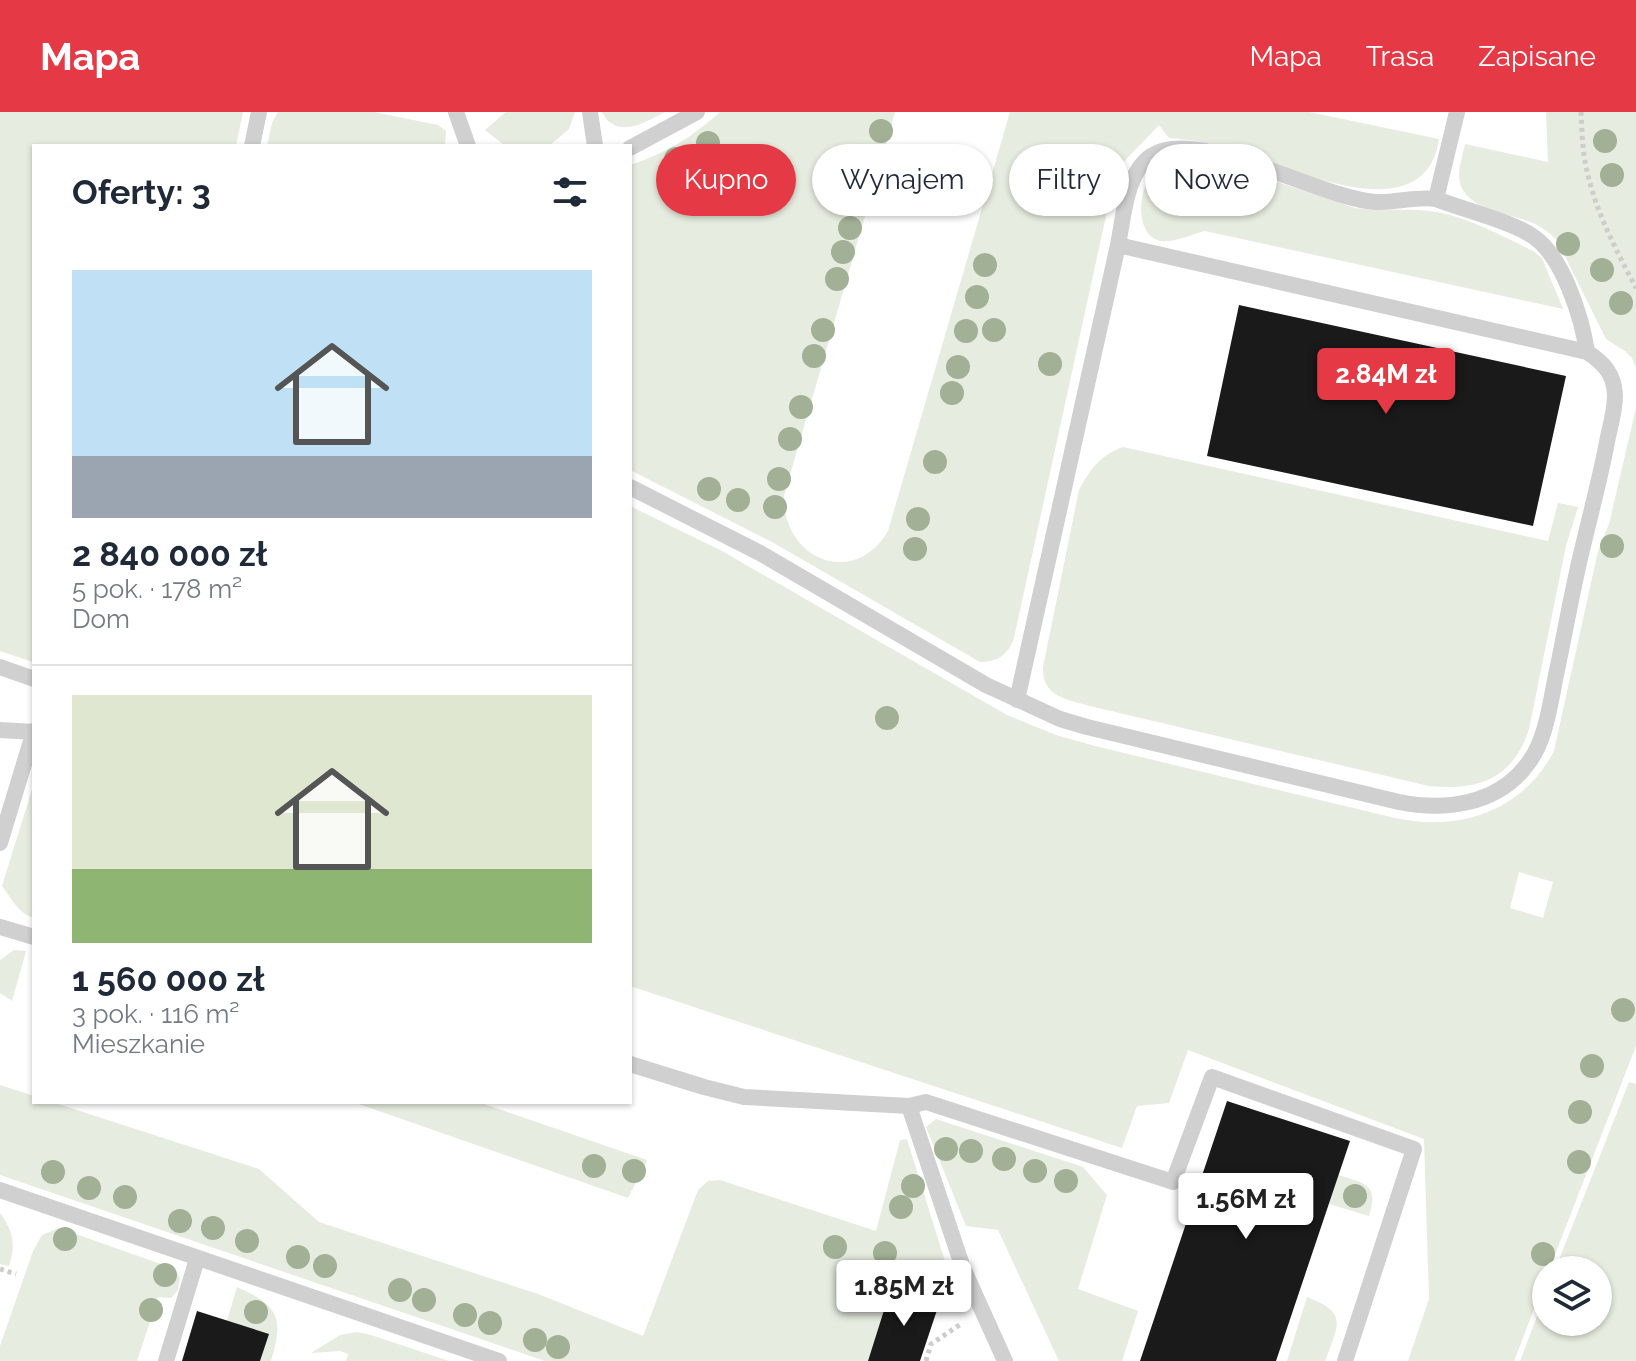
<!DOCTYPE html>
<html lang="pl">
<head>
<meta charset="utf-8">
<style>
	:root { --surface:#fff; --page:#f6f6f7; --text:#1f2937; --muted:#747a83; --line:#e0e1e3; --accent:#e63946 }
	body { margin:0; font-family:Raleway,sans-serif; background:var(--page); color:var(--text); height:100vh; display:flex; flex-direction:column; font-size:30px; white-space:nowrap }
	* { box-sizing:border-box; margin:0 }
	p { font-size:26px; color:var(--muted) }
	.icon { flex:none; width:44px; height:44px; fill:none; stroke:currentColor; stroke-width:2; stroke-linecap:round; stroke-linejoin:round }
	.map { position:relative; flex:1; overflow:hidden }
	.side { position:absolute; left:32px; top:32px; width:600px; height:960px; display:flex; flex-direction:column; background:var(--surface); border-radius:0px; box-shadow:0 2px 6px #0004 }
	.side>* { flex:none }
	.guide { position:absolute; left:656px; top:32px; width:760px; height:72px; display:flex; gap:16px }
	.buttons { position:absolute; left:1532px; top:1144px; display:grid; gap:16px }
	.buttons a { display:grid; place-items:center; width:80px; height:80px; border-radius:50%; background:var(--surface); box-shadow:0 2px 6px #0004; font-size:40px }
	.price { position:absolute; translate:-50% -68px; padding:0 18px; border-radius:8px; background:#fff; color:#222; font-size:26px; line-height:52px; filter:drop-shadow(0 2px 4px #0008) }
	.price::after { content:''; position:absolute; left:50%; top:48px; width:24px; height:18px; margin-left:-12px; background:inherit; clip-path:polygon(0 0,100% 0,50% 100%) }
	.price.selected { background:var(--accent); color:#fff }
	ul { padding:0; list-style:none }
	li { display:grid; align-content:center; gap:16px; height:424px; padding:0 40px }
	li+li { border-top:2px solid var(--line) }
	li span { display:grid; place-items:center; height:248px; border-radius:0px; color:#555 }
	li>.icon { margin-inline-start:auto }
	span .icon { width:144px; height:144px; fill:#fffc; stroke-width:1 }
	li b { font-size:34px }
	h2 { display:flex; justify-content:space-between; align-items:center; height:96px; padding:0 40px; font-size:34px }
	.pill { padding:0 28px; border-radius:36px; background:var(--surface); box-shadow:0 2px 6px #0004; font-size:28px; line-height:72px }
	.pill.selected { background:var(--accent); color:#fff }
	header { display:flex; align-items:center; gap:48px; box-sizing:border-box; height:112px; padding:0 40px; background:var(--accent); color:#fff }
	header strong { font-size:38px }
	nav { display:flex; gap:44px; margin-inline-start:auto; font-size:28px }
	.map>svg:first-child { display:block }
	.green { fill:#e6ecdf; fill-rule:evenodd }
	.building { fill:#1a1a1a }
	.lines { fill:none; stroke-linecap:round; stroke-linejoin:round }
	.path { stroke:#cdcdcd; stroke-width:5; stroke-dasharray:4 4; stroke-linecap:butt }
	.lane { stroke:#d0d0d0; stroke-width:16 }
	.tree { fill:#a2b095 }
</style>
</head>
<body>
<header>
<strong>Mapa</strong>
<nav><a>Mapa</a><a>Trasa</a><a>Zapisane</a></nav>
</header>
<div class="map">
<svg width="1636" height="1249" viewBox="0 0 1636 1249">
	<rect width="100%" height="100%" fill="#fff"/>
	<path class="green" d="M 0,0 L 243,0 L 236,34 L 34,34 L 33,550 L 0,539 Z
		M 278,0 L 374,0 L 438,13 L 446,19 L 445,34 L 267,34 L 272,11 Z
		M 506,0 L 575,0 L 569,17 L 549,34 L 505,34 L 485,18 Z
		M 602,0 L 665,0 C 644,11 616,28 602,0 Z
		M 720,0 L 895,0 L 784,384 C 783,449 855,476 888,419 L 1010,0 L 1309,0 L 1439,27 C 1425,123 1289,55 1236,38 C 1214,31 1192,28 1169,26 L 1159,13 L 1116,58 L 1014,526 C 1008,543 997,550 980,550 L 772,430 L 630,358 L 630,53 C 664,42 694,24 720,0 Z
		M 1546,0 L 1636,0 L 1636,256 L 1632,246 L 1625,239 L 1606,227 L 1557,128 C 1548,120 1541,114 1530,110 C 1508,101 1460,97 1459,64 C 1459,54 1463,42 1465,32 L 1548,50 Z
		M 1191,48 L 1224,52 L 1355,96 C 1384,100 1415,95 1442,101 C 1473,108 1505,125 1533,139 L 1542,146 L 1563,197 L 1205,119 C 1192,122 1174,131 1161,129 C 1133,124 1138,73 1155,59 C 1164,51 1178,50 1191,48 Z
		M 1636,296 L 1636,934 L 1549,1158 L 1546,1158 L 1546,1166 L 1514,1249 L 1408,1249 L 1429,1187 L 1424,1027 L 1188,938 L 1169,991 L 1137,994 L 1122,1036 L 630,874 L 630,394 L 722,439 L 1007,603 L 1056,623 L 1095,634 L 1395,706 C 1459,720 1523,699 1554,639 L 1598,439 L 1609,412 ZM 1519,760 L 1553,770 L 1543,806 L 1510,796 Z
		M 1123,335 L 1548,429 L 1558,391 L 1578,395 L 1566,434 L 1529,617 C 1513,667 1478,679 1429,674 L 1090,594 C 1066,587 1042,585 1043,555 L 1079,378 C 1090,358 1100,343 1123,335 Z
		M 34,671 L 34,806 C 19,802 11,786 2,774 Z
		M 14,838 L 26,839 L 12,889 L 0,881 L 0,848 Z
		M 1629,970 L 1636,972 L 1636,1249 L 1520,1249 L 1546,1181 L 1546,1210 L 1598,1210 L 1598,1158 L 1555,1158 Z
		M 0,973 L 34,984 L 34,990 L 52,990 L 259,1057 L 319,1110 L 538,1182 L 643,1224 L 698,1078 L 708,1069 L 720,1068 L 876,1119 L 900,1028 L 907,1027 L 956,1185 L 954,1193 L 939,1192 L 891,1176 L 868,1249 L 545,1249 L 0,1063 Z
		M 353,990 L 478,990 L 647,1048 L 628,1086 Z
		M 936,1007 L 1083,1055 L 1107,1083 L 1078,1177 L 1138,1199 L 1122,1249 L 1059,1249 L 998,1118 L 966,1114 L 926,1015 Z
		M 1338,1063 C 1365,1071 1379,1072 1369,1104 L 1329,1092 Z
		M 0,1101 C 13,1118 16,1133 9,1154 L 0,1152 Z
		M 59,1116 L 169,1155 L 176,1159 L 180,1166 L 178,1178 L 171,1186 L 158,1185 L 137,1249 L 0,1249 L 0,1234 L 33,1139 L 42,1123 Z
		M 237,1175 C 279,1194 284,1206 271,1249 L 260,1249 L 268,1222 L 227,1209 Z
		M 1307,1185 C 1349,1201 1338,1213 1325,1249 L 1287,1249 Z
		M 357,1220 L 371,1223 L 449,1249 L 346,1249 L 348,1242 L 340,1239 L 311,1241 L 340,1223 Z"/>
	<path class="building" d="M 1239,193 L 1566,264 L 1533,414 L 1207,344 Z
		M 1227,989 L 1350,1029 L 1276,1249 L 1140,1249 Z
		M 891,1176 L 939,1192 L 920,1249 L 868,1249 Z
		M 197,1199 L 269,1222 L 260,1249 L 182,1249 Z"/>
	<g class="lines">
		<path class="path" d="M 1581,0 C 1582,16 1582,33 1585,49 C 1593,95 1615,136 1636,176
			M 0,1157 L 16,1162
			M 926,1249 L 931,1232 L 961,1212"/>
		<path class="lane" d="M 456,0 L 468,34
			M 590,0 L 595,34
			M 252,34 L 259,0
			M 630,36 L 697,0
			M 1436,87 C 1464,98 1511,109 1534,125 C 1563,145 1582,206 1587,240
			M 1118,133 C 1124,104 1125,63 1151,44 C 1196,13 1321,87 1376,90 C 1396,91 1416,84 1436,87 L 1457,0
			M 630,375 L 760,441 L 986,573 L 1060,607 L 1087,615 L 1399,690 C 1444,699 1496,693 1526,654 C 1546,630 1550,592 1556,563 C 1565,521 1572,479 1582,438 C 1591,400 1601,363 1608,325 C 1611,312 1615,297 1615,283 C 1614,262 1604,251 1587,240 L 1118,133 L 1017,588
			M 0,555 L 34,567
			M 0,618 L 34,620
			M 0,731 L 34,619
			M 0,815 L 34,825
			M 630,952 L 704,975 L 744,985 L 909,994 L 926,990 L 1173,1070 L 1212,965 L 1414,1037 L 1345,1249
			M 909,994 L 963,1156 L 1005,1249
			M 0,1078 L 499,1249
			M 166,1249 L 197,1147"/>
	</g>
	<g class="tree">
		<circle cx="881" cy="19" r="12"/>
		<circle cx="1605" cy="29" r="12"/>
		<circle cx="708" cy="31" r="12"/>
		<circle cx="676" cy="47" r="12"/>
		<circle cx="1612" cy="63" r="12"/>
		<circle cx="866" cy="65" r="12"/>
		<circle cx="857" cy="90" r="12"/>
		<circle cx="850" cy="116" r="12"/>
		<circle cx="1568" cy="132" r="12"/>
		<circle cx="843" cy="140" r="12"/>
		<circle cx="985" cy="153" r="12"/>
		<circle cx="1602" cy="158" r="12"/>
		<circle cx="837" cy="167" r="12"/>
		<circle cx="977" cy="185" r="12"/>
		<circle cx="1621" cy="191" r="12"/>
		<circle cx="823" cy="218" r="12"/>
		<circle cx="994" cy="218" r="12"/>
		<circle cx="966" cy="219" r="12"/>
		<circle cx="814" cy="244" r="12"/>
		<circle cx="1050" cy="252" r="12"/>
		<circle cx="958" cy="255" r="12"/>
		<circle cx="952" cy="281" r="12"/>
		<circle cx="801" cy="295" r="12"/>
		<circle cx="790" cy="327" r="12"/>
		<circle cx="935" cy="350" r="12"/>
		<circle cx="779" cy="367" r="12"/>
		<circle cx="709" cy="377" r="12"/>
		<circle cx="738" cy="388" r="12"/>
		<circle cx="775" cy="395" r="12"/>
		<circle cx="918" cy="407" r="12"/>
		<circle cx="1612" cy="434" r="12"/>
		<circle cx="915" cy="437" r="12"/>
		<circle cx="887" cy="606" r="12"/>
		<circle cx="1623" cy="898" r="12"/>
		<circle cx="1592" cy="954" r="12"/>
		<circle cx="1580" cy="1000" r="12"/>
		<circle cx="946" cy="1037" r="12"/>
		<circle cx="971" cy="1039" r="12"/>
		<circle cx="1004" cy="1047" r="12"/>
		<circle cx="1579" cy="1050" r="12"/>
		<circle cx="594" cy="1054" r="12"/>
		<circle cx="634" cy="1059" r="12"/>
		<circle cx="1035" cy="1059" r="12"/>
		<circle cx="53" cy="1060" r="12"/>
		<circle cx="1066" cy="1069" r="12"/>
		<circle cx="913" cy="1074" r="12"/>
		<circle cx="89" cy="1076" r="12"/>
		<circle cx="1355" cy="1084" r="12"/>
		<circle cx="125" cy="1085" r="12"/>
		<circle cx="901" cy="1095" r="12"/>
		<circle cx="180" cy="1109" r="12"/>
		<circle cx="213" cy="1116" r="12"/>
		<circle cx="65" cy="1127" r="12"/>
		<circle cx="247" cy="1129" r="12"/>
		<circle cx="835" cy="1135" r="12"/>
		<circle cx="885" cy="1141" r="12"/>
		<circle cx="1543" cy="1142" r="12"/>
		<circle cx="298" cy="1145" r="12"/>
		<circle cx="325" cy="1154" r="12"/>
		<circle cx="165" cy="1163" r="12"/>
		<circle cx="400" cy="1178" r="12"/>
		<circle cx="871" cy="1187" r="12"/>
		<circle cx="424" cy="1188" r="12"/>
		<circle cx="151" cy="1198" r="12"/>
		<circle cx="256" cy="1200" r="12"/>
		<circle cx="465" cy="1203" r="12"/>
		<circle cx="490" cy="1211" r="12"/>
		<circle cx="535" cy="1228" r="12"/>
		<circle cx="558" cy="1235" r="12"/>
	</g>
</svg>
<div class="buttons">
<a><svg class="icon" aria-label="layers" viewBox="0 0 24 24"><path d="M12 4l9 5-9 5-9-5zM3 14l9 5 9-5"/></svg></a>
</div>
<b class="price selected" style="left:1386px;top:304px">2.84M zł</b>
<b class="price" style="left:1246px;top:1129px">1.56M zł</b>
<b class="price" style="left:904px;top:1216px">1.85M zł</b>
<div class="guide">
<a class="pill selected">Kupno</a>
<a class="pill">Wynajem</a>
<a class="pill">Filtry</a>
<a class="pill">Nowe</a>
</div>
<section class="side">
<h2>Oferty: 3<svg class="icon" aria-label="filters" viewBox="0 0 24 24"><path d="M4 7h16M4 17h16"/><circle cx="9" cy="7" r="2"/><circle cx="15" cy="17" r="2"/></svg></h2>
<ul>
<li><span style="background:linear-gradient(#bfe0f5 75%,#9aa5b1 0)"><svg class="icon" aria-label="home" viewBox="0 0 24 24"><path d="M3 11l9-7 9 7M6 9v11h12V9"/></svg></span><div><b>2 840 000 zł</b><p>5 pok. · 178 m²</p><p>Dom</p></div></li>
<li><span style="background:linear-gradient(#dfe7d0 70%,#8fb573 0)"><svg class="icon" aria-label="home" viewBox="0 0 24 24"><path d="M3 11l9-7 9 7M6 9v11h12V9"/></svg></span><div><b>1 560 000 zł</b><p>3 pok. · 116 m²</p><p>Mieszkanie</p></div></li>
</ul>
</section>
</div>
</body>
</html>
